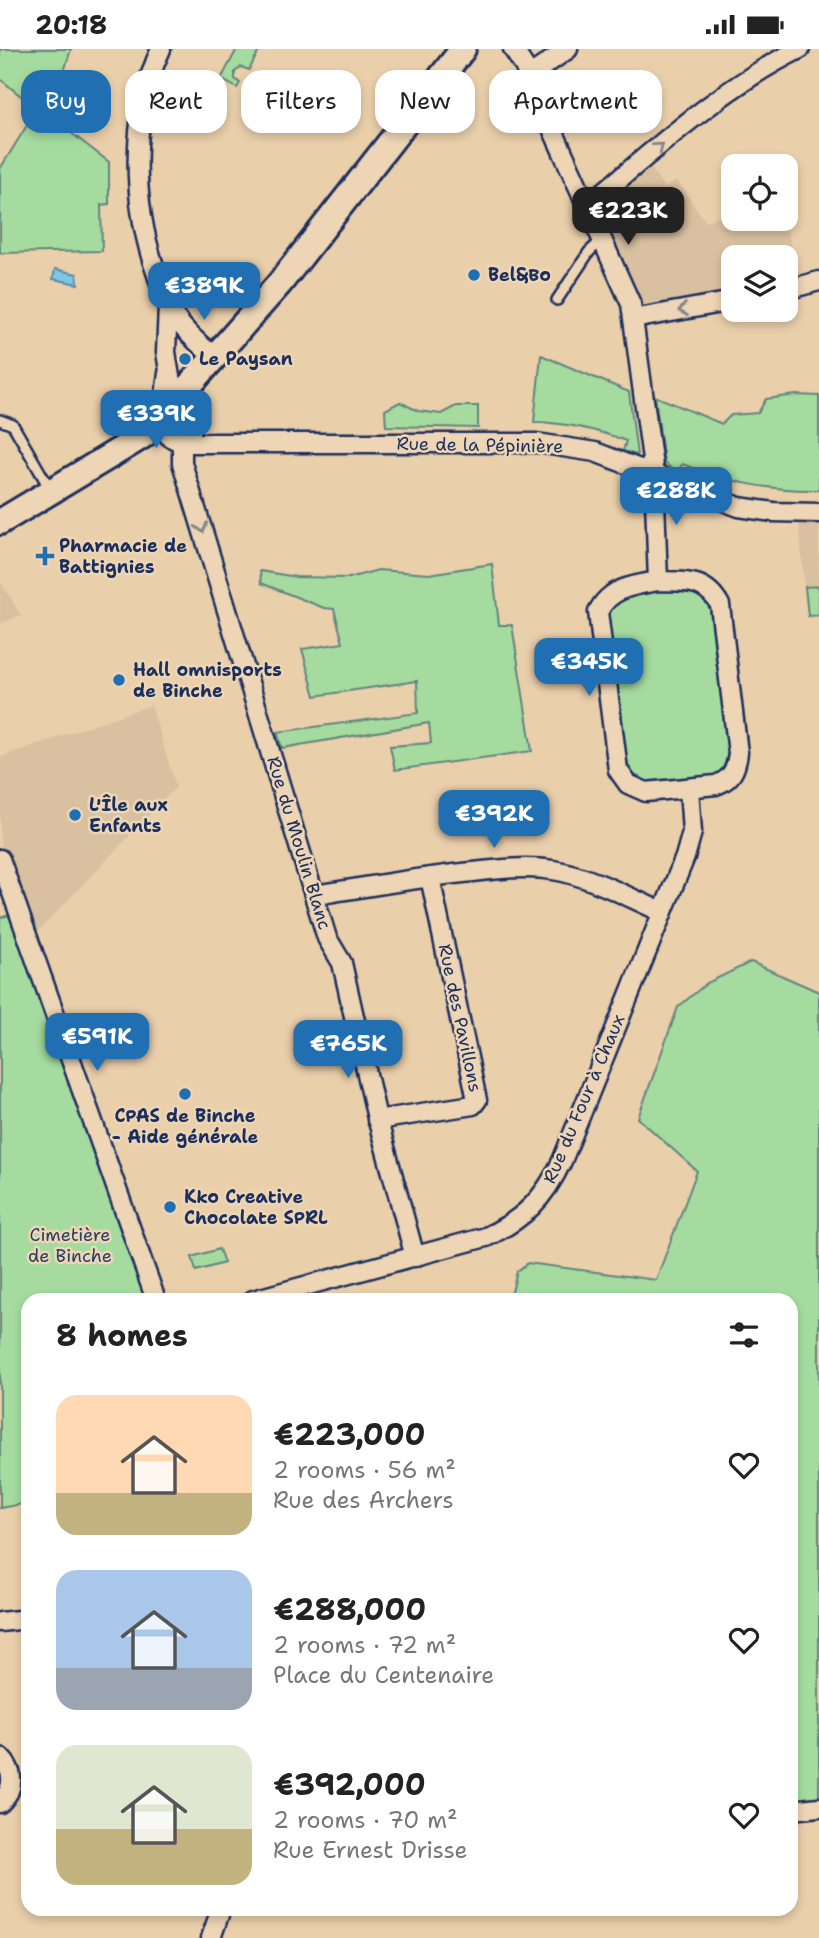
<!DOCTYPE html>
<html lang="en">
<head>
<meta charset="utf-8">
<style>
	:root { --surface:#fff; --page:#f2f2f2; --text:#222; --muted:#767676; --accent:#1f6fb2 }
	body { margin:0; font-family:"Shantell Sans",sans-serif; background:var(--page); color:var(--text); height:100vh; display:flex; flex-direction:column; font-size:26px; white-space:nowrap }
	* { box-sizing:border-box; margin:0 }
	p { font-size:23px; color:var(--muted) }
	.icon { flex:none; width:38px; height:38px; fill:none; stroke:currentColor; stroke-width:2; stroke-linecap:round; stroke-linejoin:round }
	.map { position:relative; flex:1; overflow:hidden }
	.sheet { position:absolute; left:21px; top:1244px; width:777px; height:623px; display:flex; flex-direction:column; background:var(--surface); border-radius:21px; box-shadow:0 4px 10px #0003 }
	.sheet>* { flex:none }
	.top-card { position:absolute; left:21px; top:21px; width:777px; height:63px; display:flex; gap:14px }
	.controls { position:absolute; left:721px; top:105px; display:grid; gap:14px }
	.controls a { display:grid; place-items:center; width:77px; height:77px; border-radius:14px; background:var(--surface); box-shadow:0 4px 10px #0003; font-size:35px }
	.price { position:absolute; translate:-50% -60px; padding:0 16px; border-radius:14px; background:var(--accent); color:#fff; font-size:23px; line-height:46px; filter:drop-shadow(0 2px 4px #0008) }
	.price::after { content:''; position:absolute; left:50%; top:42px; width:21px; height:16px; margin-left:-10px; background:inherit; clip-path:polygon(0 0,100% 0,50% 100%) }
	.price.on { background:#222; color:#fff }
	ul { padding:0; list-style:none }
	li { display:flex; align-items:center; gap:21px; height:175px; padding:0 35px }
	li span { display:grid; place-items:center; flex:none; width:196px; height:140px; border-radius:21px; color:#555 }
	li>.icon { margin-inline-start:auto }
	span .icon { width:84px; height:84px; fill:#fffc; stroke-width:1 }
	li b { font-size:30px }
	h2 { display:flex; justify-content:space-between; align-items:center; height:84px; padding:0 35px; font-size:30px }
	.chip { padding:0 24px; border-radius:21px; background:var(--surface); box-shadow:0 4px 10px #0003; font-size:24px; line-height:63px }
	.chip.on { background:var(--accent); color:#fff }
	.status { display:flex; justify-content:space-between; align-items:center; height:49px; padding:0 35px; background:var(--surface); direction:ltr }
	.status svg { height:19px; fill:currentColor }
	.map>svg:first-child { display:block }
	.built { fill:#d9c0a0 }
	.green { fill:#a5db9f; stroke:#60857e; stroke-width:2 }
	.water { fill:#7fc7df; stroke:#578aab; stroke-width:2 }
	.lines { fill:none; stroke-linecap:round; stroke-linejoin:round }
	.service-casing { stroke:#1b2f5e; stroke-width:14 }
	.minor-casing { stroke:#1b2f5e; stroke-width:23 }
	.secondary-casing { stroke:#1b2f5e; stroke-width:30 }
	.service { stroke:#edd5b5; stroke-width:9 }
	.minor { stroke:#edd5b5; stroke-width:18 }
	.secondary { stroke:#edd5b5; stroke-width:24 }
	.oneway { stroke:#84828a }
	.poi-dot { fill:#1f6fb2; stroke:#edd5b5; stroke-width:2.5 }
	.labels { text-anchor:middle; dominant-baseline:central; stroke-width:5; stroke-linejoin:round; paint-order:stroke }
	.poi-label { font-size:18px; font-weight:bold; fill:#1b2f5e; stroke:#edd5b5; text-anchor:start }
	.street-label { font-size:18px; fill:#1b2f5e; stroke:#edd5b5 }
	.park-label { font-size:18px; fill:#294064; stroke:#edd5b5 }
</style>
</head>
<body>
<div class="status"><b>20:18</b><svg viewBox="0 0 49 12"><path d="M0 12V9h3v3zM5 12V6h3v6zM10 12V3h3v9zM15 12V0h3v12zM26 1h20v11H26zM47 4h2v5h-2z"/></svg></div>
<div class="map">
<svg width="819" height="1889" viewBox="0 0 819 1889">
	<rect width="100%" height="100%" fill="#eacfab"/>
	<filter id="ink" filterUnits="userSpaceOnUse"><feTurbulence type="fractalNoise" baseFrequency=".0143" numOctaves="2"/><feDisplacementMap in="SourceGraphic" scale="14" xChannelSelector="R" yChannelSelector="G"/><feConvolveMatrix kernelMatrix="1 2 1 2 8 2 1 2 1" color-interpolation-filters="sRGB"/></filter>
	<g filter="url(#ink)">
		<path class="built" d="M 650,118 L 665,139 L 677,132 L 706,173 L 733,159 L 733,170 L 784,170 L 800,228 L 786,234 L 786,208 L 733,208 L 733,247 L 660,259 L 642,258 L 598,166 Z
			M 819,472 L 819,568 L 807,569 L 799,473 Z
			M 0,532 L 21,566 L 0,575 Z
			M 151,656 L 176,738 L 34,887 L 0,793 L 0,708 Z"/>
		<path class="green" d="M 0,0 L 71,0 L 54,55 L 57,58 L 53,70 L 109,113 L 109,155 L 101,156 L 102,202 L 0,204 L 0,120 L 37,60 L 0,30 Z
			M 237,0 L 260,0 L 249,21 L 241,18 L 235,23 L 235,30 L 240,34 L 237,39 L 221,30 Z
			M 541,306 L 629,343 L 637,406 L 623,402 L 626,392 C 595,380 568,374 534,373 Z
			M 796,346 L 819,347 L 819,441 C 770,442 728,433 682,415 L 677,425 L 664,413 L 655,347 L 722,375 L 731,366 L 758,364 L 766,350 Z
			M 400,353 L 418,362 L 441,365 L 456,357 L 478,357 L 478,379 L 386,377 L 385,361 Z
			M 492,515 L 499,576 L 512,576 L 532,702 L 395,721 L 390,697 L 431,694 L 429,674 L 282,699 L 277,683 L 418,664 L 417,632 L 315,647 L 302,600 L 343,594 L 334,560 L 324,559 L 261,534 L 260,522 L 296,528 L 349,529 L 378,521 L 429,525 Z
			M 819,537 L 819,566 L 808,567 L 805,538 Z
			M 691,540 L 708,552 L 712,561 L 732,702 C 729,717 725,725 711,728 L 642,735 L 631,726 L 624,703 L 607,578 C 608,571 609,562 614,557 C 631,539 669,542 691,540 Z
			M 12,865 L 149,1251 L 28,1251 L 28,1454 L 0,1459 L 0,869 Z
			M 751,913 L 819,943 L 819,1754 L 791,1757 L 791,1251 L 510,1251 L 517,1222 L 528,1214 L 656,1231 L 697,1122 L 638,1069 L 678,958 L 707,934 Z
			M 219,1200 L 224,1214 L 196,1222 L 192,1208 Z"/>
		<path class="water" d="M 55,220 L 77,225 L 78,235 L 53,230 Z"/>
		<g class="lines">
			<g class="service-casing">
				<path id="service" d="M 557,251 L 589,203 L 603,190
					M 0,371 L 13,376 L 50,440"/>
			</g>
			<g class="minor-casing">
				<path id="minor" d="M 161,0 C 129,68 132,156 157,226 C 161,237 164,251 170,261 C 182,280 198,294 214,308
					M 513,0 L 524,17 L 631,255 L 654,425 L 658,532
					M 529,27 L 568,0
					M 587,157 C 655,101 720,39 800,0
					M 786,241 L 819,232
					M 168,258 L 166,303 L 171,334
					M 633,270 L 733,252
					M 168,324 L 165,346 L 157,373 L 170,388 L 182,394 L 537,394 L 595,403 L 739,458 L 773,463 L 819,464
					M 191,384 L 182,394 L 182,414 L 327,889 L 342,914 L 376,1065 L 415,1208
					M 658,532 C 685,533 705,529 720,556 L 738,704 C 736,720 732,730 716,736 L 646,743 L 628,735 L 618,721 L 598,563 C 609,539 634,536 658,532 Z
					M 0,810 L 156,1251
					M 314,846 C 367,838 420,828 473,823 C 499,820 527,817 553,821 C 590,827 628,848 662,863
					M 377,1071 L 473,1056 L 477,1051 L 430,828
					M 253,1251 L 486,1188 C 524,1170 544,1150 562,1112 L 685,808 L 692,783 L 689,739
					M 0,1573 L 28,1570
					M 0,1708 C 15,1722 15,1740 0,1754
					M 791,1761 L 819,1758
					M 211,1889 L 221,1860"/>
			</g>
			<g class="secondary-casing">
				<path id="secondary" d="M 0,473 L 128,396 L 144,386 L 157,373 L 280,234 L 463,0"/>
			</g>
			<use href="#service" class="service"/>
			<use href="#minor" class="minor"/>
			<use href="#secondary" class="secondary"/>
		</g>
		<defs><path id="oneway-chevron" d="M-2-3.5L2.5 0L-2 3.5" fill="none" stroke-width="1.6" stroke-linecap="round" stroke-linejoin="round" transform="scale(1.75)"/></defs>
		<g class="oneway">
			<use href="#oneway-chevron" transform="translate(659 98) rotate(-40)"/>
			<use href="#oneway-chevron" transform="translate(683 261) rotate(170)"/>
			<use href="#oneway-chevron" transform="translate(202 479) rotate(73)"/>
		</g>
	</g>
	<g class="poi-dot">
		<circle cx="474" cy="226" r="7"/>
		<circle cx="185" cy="310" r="7"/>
		<path d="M41.5 496.5h7v7h7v7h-7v7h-7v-7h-7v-7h7z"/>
		<circle cx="119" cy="631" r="7"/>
		<circle cx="75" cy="766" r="7"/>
		<circle cx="185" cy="1045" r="7"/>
		<circle cx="170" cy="1158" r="7"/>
	</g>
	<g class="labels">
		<g class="poi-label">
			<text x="488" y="226">Bel&amp;Bo</text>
			<text x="199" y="310">Le Paysan</text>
			<text x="59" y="497">Pharmacie de<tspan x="59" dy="21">Battignies</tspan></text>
			<text x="133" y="621">Hall omnisports<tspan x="133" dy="21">de Binche</tspan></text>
			<text x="89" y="756">L'Île aux<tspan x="89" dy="21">Enfants</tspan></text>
			<text x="185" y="1067" text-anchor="middle">CPAS de Binche<tspan x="185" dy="21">- Aide générale</tspan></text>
			<text x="184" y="1148">Kko Creative<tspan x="184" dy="21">Chocolate SPRL</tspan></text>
		</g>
		<g class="street-label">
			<text transform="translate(480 396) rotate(1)">Rue de la Pépinière</text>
			<text transform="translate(299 794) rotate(73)">Rue du Moulin Blanc</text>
			<text transform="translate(460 969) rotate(78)">Rue des Pavillons</text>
			<text transform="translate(584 1050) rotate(-67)">Rue du Four à Chaux</text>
		</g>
		<g class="park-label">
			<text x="70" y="1186">Cimetière<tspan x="70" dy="21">de Binche</tspan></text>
		</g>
	</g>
</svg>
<div class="controls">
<a><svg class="icon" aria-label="locate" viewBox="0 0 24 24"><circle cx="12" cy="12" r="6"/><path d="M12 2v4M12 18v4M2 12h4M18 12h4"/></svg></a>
<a><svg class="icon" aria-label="layers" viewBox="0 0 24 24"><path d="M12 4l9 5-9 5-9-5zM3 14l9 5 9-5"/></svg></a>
</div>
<b class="price on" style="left:628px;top:198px">€223K</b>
<b class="price" style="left:204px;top:273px">€389K</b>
<b class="price" style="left:156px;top:401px">€339K</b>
<b class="price" style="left:676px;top:478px">€288K</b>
<b class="price" style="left:589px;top:649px">€345K</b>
<b class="price" style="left:494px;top:801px">€392K</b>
<b class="price" style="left:97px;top:1024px">€591K</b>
<b class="price" style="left:348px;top:1031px">€765K</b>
<div class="top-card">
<a class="chip on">Buy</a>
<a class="chip">Rent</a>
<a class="chip">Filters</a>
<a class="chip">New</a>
<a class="chip">Apartment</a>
</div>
<section class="sheet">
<h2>8 homes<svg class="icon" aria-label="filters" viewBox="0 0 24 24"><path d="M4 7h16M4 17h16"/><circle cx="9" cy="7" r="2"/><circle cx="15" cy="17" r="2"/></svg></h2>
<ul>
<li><span style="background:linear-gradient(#ffd9b3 70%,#c2b280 0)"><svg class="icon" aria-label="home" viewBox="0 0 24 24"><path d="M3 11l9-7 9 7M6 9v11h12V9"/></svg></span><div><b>€223,000</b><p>2 rooms · 56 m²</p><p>Rue des Archers</p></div><svg class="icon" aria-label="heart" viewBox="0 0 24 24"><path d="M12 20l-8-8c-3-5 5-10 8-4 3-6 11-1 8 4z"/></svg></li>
<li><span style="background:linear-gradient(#a9c7e8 70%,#9aa5b1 0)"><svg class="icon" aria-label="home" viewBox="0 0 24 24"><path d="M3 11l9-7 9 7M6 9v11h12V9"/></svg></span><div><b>€288,000</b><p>2 rooms · 72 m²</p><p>Place du Centenaire</p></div><svg class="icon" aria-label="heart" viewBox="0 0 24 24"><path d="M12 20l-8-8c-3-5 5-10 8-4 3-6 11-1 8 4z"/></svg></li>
<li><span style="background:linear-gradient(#dfe7d0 60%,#c2b280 0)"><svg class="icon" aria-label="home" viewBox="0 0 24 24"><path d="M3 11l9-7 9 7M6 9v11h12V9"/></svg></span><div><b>€392,000</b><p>2 rooms · 70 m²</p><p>Rue Ernest Drisse</p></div><svg class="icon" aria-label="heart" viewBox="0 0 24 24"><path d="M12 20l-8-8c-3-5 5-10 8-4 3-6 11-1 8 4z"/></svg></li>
</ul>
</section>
</div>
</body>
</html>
